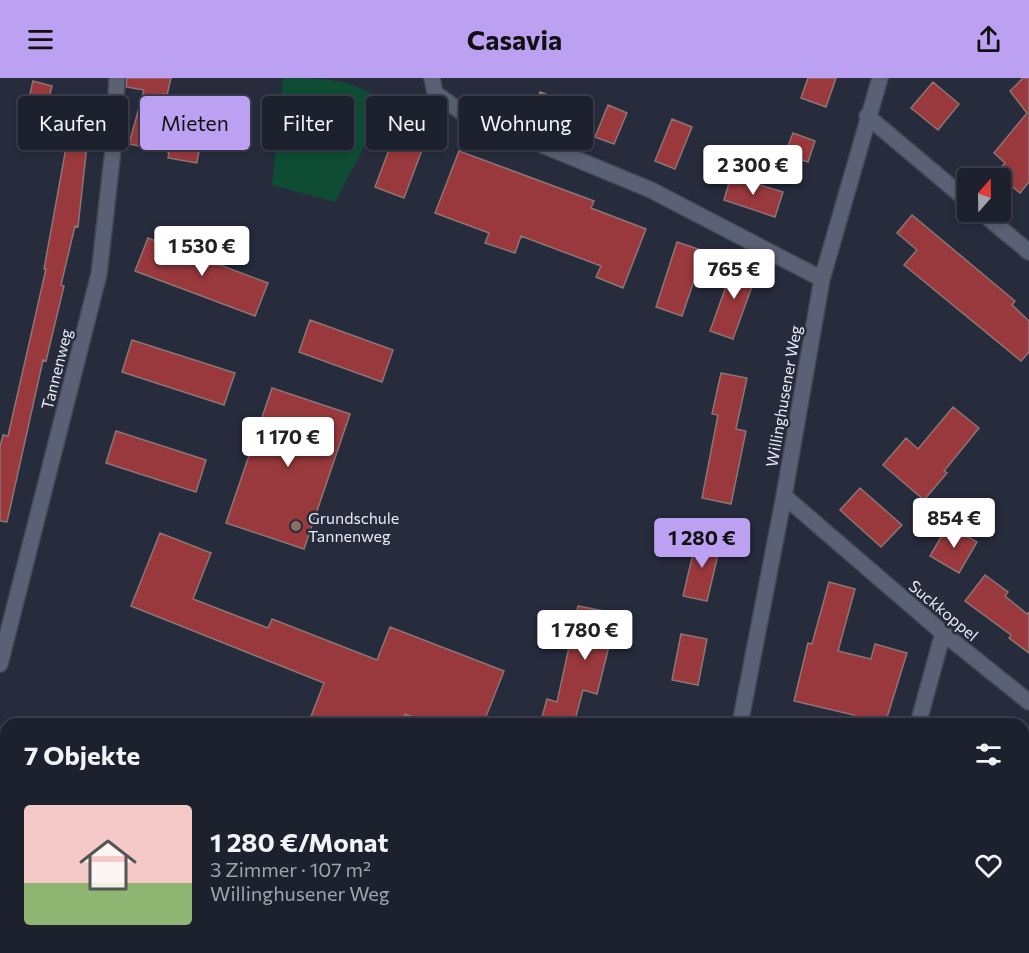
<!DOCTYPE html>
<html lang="de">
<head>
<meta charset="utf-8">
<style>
	:root { --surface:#1d212e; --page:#2a2e3a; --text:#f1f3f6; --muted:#a0a3aa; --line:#3b3e4a; --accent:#bca0f2 }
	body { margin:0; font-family:Commissioner,sans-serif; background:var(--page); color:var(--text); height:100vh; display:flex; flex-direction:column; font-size:22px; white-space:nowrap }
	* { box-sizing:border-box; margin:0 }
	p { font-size:20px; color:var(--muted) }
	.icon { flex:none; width:33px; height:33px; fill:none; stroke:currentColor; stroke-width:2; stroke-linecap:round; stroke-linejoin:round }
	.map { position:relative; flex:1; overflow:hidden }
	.panel { position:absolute; left:0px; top:640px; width:1029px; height:236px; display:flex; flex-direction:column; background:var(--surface); border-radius:18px 18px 0 0; box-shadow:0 3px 9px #0003,0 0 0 2px var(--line) }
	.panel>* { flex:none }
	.top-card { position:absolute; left:18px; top:18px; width:600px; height:54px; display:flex; gap:12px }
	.needle { width:39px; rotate:20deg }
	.controls { position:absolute; left:957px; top:90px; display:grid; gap:12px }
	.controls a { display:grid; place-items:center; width:54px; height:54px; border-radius:6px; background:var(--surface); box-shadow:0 3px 9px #0003,0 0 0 2px var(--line); font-size:30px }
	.price { position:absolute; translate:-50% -51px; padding:0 14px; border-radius:6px; background:#fff; color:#222; font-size:20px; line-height:39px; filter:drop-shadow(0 2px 3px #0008) }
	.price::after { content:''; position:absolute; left:50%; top:36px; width:18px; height:14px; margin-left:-9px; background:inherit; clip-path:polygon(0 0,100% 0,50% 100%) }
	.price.selected { background:var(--accent); color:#111 }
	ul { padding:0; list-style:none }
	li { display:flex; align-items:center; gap:18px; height:150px; padding:0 24px }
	li span { display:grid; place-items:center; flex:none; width:168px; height:120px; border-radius:6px; color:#555 }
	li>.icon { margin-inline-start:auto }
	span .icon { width:72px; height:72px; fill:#fffc; stroke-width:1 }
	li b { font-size:26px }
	h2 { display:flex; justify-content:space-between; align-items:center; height:72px; padding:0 24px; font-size:26px }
	.pill { padding:0 21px; border-radius:6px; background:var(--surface); box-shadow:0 3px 9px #0003,0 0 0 2px var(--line); font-size:21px; line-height:54px }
	.pill.selected { background:var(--accent); color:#111 }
	header { display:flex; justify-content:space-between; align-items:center; height:78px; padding:0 24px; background:var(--accent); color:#111; font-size:27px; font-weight:700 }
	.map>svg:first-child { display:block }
	.green { fill:#0e4d34 }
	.building { fill:#9a393d; stroke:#8d7574; stroke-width:1.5 }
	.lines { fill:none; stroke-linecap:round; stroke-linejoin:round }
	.street-casing { stroke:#444856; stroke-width:18 }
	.street { stroke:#5b6174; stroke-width:15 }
	.education-dot { fill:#8d6e63; stroke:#272c3d; stroke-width:2 }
	.labels { text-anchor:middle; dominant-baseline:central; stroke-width:5; stroke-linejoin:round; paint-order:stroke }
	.street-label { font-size:16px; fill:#e7ebf6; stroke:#272c3d }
	.poi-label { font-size:16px; fill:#e7ebf6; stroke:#272c3d; text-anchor:start }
</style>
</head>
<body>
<header><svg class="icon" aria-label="menu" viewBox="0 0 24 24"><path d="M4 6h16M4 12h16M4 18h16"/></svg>Casavia<svg class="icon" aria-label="share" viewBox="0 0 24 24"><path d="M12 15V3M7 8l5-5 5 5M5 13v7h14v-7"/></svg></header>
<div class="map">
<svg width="1029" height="875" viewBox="0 0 1029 875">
	<rect width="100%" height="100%" fill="#272c3d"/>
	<path class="green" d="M 283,0 C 320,0 358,0 386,27 L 335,124 L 272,107 Z"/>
	<path class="building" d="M 127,0 L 171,0 L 167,17 L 163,16 L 156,53 L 201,62 L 197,85 L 168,80 L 169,74 L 129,66 L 144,12 L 126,9 Z
		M 808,0 L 836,0 L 826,29 L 801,20 Z
		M 1023,0 L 1029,0 L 1029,104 L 1020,115 L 996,95 L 1005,85 L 994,75 L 1027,35 L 1010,13 Z
		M 33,3 L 52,8 L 44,39 L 26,34 Z
		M 933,4 L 959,26 L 938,52 L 911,30 Z
		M 540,14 L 565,23 L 557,47 L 532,38 Z
		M 608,27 L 627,35 L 614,66 L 595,59 Z
		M 672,41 L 692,49 L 675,91 L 655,83 Z
		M 399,45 L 428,56 L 404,120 L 375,109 Z
		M 793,55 L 815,63 L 808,84 L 785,76 Z
		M 67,64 L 87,67 L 78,149 L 75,148 L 61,207 L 64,208 L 46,283 L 43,282 L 7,444 L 0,443 L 0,369 L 3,357 L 8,358 L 46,191 L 44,191 Z
		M 459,73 L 594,123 L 591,130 L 646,151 L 623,210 L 596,199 L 601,188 L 521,158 L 515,175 L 485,165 L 489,155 L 435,135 Z
		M 731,98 L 783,114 L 775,139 L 724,122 Z
		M 912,137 L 1015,223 L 1012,227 L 1029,243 L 1029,274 L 1021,283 L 904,187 L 917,172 L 897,155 Z
		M 148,160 L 268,205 L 255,238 L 135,193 Z
		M 677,164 L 704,173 L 682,238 L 656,229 Z
		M 735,183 L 758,192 L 733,261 L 710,253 Z
		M 310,242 L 393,272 L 382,304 L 299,274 Z
		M 132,262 L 235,295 L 224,327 L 122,294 Z
		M 721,295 L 747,300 L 736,351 L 746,353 L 731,426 L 702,420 L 718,337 L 712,336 Z
		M 272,310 L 350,336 L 304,471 L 226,445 Z
		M 953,329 L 979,350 L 944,393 L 947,395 L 924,422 L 883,387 L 906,360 L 918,371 Z
		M 116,353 L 206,382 L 196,414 L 106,385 Z
		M 860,410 L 902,447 L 881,469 L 840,432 Z
		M 948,447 L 977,464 L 959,495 L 930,478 Z
		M 160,455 L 211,475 L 193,521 L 268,550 L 272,541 L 377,582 L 390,549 L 504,593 L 483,646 L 431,646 L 405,636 L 401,646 L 308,646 L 324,605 L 131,528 Z
		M 697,459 L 721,464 L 707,523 L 683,518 Z
		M 985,497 L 1008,514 L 1005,518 L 1027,536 L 1029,534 L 1029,575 L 1009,560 L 1011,557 L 965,523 Z
		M 829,504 L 855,511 L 838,573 L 871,581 L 875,566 L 907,575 L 885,646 L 852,646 L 854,637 L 794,623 L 808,565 L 812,566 Z
		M 578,528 L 631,538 L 625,567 L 610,564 L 597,616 L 583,612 L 574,646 L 540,646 L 547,621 L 557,624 Z
		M 681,556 L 707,561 L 698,607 L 672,602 Z"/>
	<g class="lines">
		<g class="street-casing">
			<path id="street" d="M 432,0 L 435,15 L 460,33 L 651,112 L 822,201
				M 867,38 L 968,123
				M 981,134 L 1029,174
				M 784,418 L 943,555 L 1029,624
				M 0,586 L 99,196 L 113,72 L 117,0
				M 740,646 L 784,418 L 822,201 L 880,0
				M 918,646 L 943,555
				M 817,870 L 832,875
				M 418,875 L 419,870
				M 695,875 L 696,870
				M 858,875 L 859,870"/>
		</g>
		<use href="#street" class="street"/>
	</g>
	<circle class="education-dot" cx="296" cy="448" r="6"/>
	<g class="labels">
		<g class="street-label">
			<text transform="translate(56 291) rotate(-76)">Tannenweg</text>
			<text transform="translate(783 318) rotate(-80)">Willinghusener Weg</text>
			<text transform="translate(944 532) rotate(40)">Suckkoppel</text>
		</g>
		<g class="poi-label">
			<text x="308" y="439">Grundschule<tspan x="308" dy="18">Tannenweg</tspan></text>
		</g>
	</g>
</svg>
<div class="controls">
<a><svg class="needle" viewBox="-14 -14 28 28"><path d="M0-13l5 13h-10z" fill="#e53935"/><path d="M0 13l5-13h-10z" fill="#a0a3aa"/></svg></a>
</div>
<b class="price" style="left:753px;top:118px">2 300 €</b>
<b class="price" style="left:202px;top:199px">1 530 €</b>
<b class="price" style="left:734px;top:222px">765 €</b>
<b class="price" style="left:288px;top:390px">1 170 €</b>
<b class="price" style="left:954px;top:471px">854 €</b>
<b class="price selected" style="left:702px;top:491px">1 280 €</b>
<b class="price" style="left:585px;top:583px">1 780 €</b>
<div class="top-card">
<a class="pill">Kaufen</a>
<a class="pill selected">Mieten</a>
<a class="pill">Filter</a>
<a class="pill">Neu</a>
<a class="pill">Wohnung</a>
</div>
<section class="panel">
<h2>7 Objekte<svg class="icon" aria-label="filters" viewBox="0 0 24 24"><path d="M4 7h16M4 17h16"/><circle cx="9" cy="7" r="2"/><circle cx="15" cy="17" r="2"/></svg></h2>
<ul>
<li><span style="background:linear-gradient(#f6c9c9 65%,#8fb573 0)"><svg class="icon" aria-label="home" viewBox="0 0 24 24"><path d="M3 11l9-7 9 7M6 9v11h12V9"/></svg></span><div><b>1 280 €/Monat</b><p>3 Zimmer · 107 m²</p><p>Willinghusener Weg</p></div><svg class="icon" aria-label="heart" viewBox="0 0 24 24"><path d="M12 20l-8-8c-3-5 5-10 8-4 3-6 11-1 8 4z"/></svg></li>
</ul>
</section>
</div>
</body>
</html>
